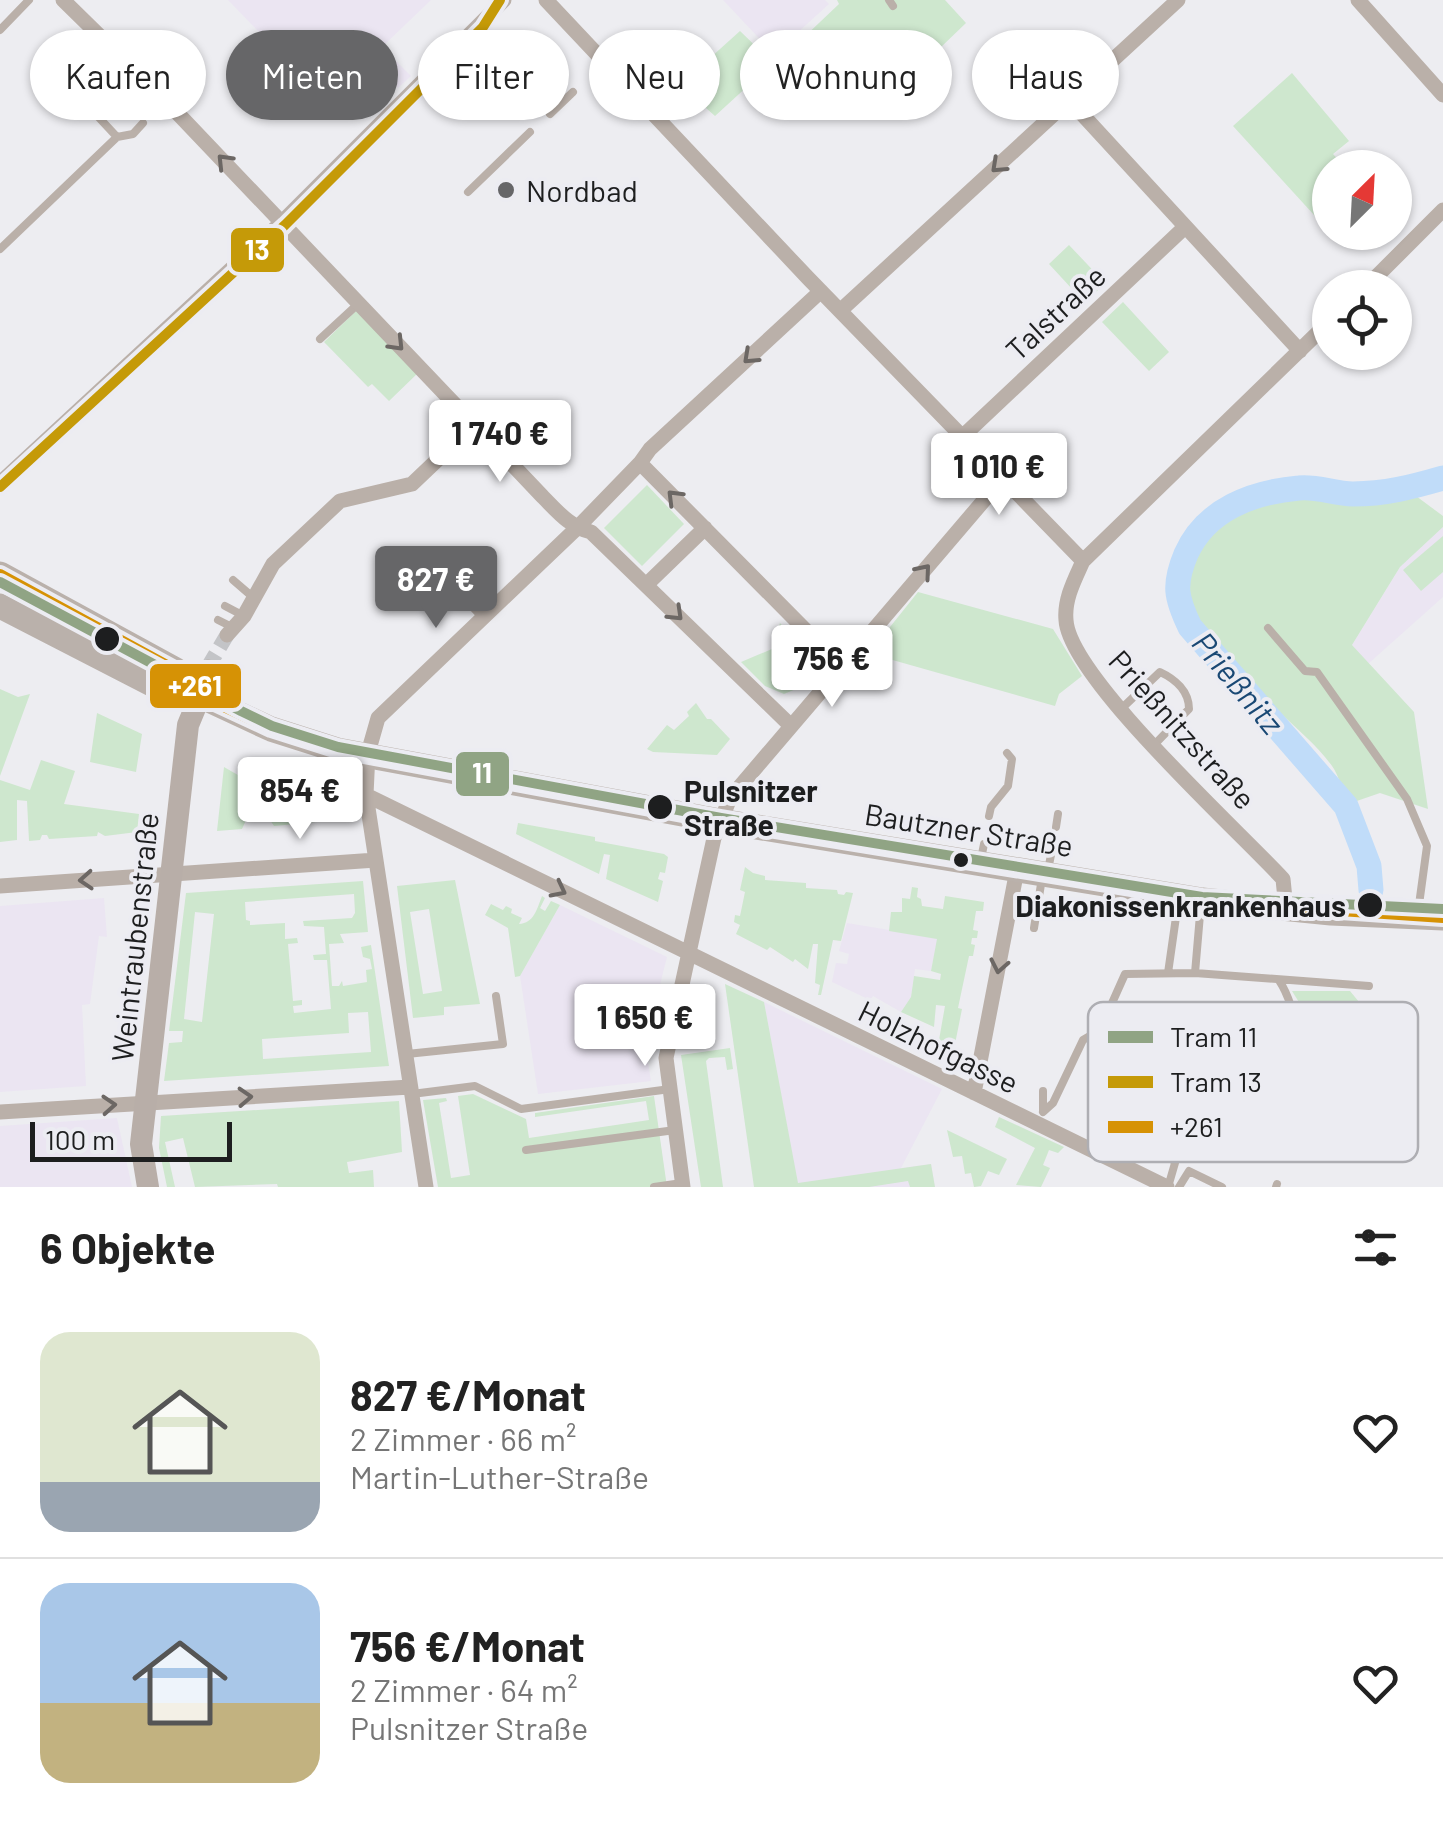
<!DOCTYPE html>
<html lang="de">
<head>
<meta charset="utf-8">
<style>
	:root { --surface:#fff; --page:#f6f6f6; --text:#222; --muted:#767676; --line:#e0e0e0; --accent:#666668 }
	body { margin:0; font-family:Barlow,sans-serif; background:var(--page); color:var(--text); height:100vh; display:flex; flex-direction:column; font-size:38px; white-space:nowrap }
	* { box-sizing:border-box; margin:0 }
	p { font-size:32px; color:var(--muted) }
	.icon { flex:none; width:55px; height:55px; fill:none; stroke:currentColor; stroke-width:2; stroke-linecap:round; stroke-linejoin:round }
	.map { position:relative; height:1187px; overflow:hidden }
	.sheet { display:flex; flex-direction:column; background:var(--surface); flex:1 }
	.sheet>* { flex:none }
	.guide { position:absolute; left:30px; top:30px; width:1385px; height:90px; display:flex; gap:20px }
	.needle { width:65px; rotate:24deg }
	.controls { position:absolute; left:1312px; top:150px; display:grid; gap:20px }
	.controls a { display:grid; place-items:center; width:100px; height:100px; border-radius:50%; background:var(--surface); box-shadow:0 2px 8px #0004; font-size:50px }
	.scale { position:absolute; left:30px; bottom:25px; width:202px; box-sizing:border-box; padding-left:10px; border:5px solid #1d1e1f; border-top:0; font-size:28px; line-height:35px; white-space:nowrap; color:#1d1e1f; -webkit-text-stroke:8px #ececf2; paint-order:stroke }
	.price { position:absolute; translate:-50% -85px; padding:0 22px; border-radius:10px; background:#fff; color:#222; font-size:32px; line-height:65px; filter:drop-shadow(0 2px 5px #0008) }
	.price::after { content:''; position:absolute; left:50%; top:60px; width:30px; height:22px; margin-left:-15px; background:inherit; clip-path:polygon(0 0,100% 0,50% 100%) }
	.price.on { background:var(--accent); color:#fff }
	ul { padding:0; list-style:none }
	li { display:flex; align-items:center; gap:30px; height:250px; padding:0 40px }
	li+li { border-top:2px solid var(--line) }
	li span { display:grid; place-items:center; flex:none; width:280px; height:200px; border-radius:30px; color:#555 }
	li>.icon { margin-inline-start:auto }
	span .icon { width:120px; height:120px; fill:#fffc; stroke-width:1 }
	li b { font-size:42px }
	h2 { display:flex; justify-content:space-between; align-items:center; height:120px; padding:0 40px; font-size:42px }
	.chip { padding:0 35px; border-radius:45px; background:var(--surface); box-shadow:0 2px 8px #0004; font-size:35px; line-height:90px }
	.chip.on { background:var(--accent); color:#fff }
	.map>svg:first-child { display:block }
	.education { fill:#ebe5f2 }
	.green { fill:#cee7ce; fill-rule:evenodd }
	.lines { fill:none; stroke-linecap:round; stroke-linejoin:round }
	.river { stroke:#c0dcf9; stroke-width:25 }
	.street-tunnel { stroke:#c3c4c7; stroke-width:15; stroke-dasharray:15 8; stroke-linecap:butt }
	.lane { stroke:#bab0a9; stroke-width:8 }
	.street { stroke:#bab0a9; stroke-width:15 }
	.secondary { stroke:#b8aea8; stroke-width:22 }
	.primary { stroke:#bab1ab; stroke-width:25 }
	.bus-1-casing { stroke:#ececf2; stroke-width:18 }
	.bus-1 { stroke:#d69205; stroke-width:10 }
	.tram-1-casing { stroke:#ececf2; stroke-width:18 }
	.tram-2-casing { stroke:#ececf2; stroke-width:18 }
	.tram-1 { stroke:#90a484; stroke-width:10 }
	.tram-2 { stroke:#c59a08; stroke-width:10 }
	.oneway { stroke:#6c6764 }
	.poi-dot { fill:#666668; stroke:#ececf2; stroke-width:4 }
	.stop-dot { fill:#1d1e1f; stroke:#ececf2; stroke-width:4 }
	.labels { text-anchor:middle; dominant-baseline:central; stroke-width:8; stroke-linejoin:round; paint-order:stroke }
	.poi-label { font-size:30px; fill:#1d1e1f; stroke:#ececf2; text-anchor:start }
	.street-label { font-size:30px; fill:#1d1e1f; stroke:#ececf2 }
	.stop-label { font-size:30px; font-weight:bold; fill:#1d1e1f; stroke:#ececf2; text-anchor:start }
	.water-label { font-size:32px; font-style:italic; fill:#194874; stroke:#ececf2 }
	.key { fill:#ececf2; stroke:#aeaeb3; stroke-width:2.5 }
	.key-label { font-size:28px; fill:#1d1e1f }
	.line-badge { stroke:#ececf2; stroke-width:4 }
	.badge-label { font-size:28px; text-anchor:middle; font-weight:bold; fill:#fff }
</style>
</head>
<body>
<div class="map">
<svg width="1443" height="1187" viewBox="0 0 1443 1187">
	<rect width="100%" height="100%" fill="#ededf1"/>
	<path class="education" d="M 228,0 L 431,0 L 382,47 L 411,76 L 398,88 L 366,55 L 321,96 Z
		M 723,0 L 825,0 L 829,4 L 774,54 Z
		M 1443,527 L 1443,597 L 1368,664 L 1352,645 L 1400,567 Z
		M 104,898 L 107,937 L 99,936 L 90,1004 L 82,1005 L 86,1086 L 0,1092 L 0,906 Z
		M 560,905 L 667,957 L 645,1044 L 651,1081 L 538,1094 L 520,976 Z
		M 847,923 L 938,938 L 931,971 L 915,969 L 911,997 L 901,1012 L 873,996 L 870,1000 L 832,982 L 836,963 L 847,964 L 849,954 L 839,951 Z
		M 764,1002 L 942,1089 L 901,1168 L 931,1164 L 935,1187 L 798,1187 Z
		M 117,1118 L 132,1187 L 0,1187 L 0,1126 Z"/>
	<path class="green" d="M 837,0 L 945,0 L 966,23 L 940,48 L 931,41 L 860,106 L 800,41 L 839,4 Z
		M 740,31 L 773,63 L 715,116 L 680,85 Z
		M 1292,73 L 1349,141 L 1333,154 L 1345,167 L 1330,168 L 1330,232 L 1341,233 L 1335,238 L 1233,126 Z
		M 1069,245 L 1105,283 L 1085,303 L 1049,264 Z
		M 1123,302 L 1169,352 L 1149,371 L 1102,322 Z
		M 358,309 L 419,372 L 389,401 L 372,384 L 368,387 L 324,342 Z
		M 647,485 L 684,524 L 642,566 L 604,528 Z
		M 1304,493 L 1345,498 L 1416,496 L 1443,516 L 1443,527 L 1400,567 L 1352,645 L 1414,712 L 1428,809 L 1380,793 L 1348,804 C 1343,793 1340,779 1334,769 C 1305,723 1180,643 1179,592 C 1179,581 1185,565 1190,555 C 1213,508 1256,502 1304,493 Z
		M 1443,536 L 1443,572 L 1421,591 L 1403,570 Z
		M 918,592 L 1053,629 L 1082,676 L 1059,694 L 1055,706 L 889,659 L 874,647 Z
		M 780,623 L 802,648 L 810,667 L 803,686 L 784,694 L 765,686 L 741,662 L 772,649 Z
		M 0,689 L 18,697 L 30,694 L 0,776 Z
		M 696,703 L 707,719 L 711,719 L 730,739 L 717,755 L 653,752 L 647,749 L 667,725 L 674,730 L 689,716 L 687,712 Z
		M 97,713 L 142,734 L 136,772 L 90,762 Z
		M 41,760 L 75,771 L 64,804 L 139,814 L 137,832 L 105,836 L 98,832 L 97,836 L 49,839 L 47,835 L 42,835 L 40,840 L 29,841 L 27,801 L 17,800 L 17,840 L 0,842 L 0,780 L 30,790 Z
		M 224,767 L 250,782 L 257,768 L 267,773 L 268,793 L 292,795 L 313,806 L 313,815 L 325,816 L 326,821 L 274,826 L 268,817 L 258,814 L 247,818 L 242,829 L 217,831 Z
		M 518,823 L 595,837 L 595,841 L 664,854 L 668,857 L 665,873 L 660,872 L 658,879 L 663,881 L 658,902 L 606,879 L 610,855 L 604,854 L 599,874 L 516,834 Z
		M 745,867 L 753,873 L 765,876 L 765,880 L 806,883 L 806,888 L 837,890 L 838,894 L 844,895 L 846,892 L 853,893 L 841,941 L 833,940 L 821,995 L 818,995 L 820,985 L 815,983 L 818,944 L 813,944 L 808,969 L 795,959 L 793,962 L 770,947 L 767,950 L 736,934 L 740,925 L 734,922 L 735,915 L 740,916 L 745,892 L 740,890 Z
		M 455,880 L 480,1004 L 444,1007 L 444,1015 L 413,1018 L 397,886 ZM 429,909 L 442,991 L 423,994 L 410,912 Z
		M 363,881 L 368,932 L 340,934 L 344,943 L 329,944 L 332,986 L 339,986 L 342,981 L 343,986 L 367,982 L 366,970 L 372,969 L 370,959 L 363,957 L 361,947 L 371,945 L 389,1066 L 164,1081 L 169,1043 L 182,1042 L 183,1031 L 169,1031 L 186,893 ZM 354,894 L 355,913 L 352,918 L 303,921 L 304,926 L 324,927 L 326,954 L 313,955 L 314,960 L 327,960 L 331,1009 L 294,1013 L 293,1006 L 302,1005 L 302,1000 L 293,1001 L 288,944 L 298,943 L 297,938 L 285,939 L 285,923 L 250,925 L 250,921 L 246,920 L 245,902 ZM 195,912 L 214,914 L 202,1022 L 184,1019 ZM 368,1012 L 371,1052 L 263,1059 L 262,1039 L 349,1033 L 348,1013 Z
		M 912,887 L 918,888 L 917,897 L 921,899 L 922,906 L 943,909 L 945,896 L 984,902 L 983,911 L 976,911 L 973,930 L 978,931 L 977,938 L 972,938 L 971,944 L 975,945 L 973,956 L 969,956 L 958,1008 L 962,1009 L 955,1044 L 952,1047 L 939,1040 L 945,1006 L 936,1005 L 934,1027 L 901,1012 L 911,997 L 914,976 L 940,980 L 941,974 L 931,971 L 937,939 L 889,931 L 891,912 L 902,912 L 902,898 L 910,899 Z
		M 542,896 L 545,898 L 540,908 L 545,911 L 551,901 L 560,905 L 520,976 L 515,977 L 508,928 L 485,915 L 491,904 L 503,910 L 506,906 L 512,909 L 511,913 L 522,918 L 519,924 C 534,923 537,909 542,896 Z
		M 725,984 L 764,1002 L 798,1183 L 931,1164 L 935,1187 L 910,1187 L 908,1181 L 869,1187 L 754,1187 Z
		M 1292,991 L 1350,991 L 1373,1019 L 1371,1072 L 1343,1073 Z
		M 730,1048 L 733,1069 L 727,1070 L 725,1057 L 709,1058 L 706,1061 L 723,1187 L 701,1187 L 681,1055 Z
		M 473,1094 L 526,1119 L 529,1138 L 649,1120 L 646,1101 L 535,1117 L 535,1113 L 654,1096 L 667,1187 L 438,1187 L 423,1100 L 446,1098 L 447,1101 L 439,1103 L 451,1178 L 470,1175 L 458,1096 Z
		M 399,1101 L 402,1152 L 347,1162 L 349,1173 L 373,1170 L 374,1187 L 278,1187 L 277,1184 L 195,1187 L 183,1138 L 165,1142 L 175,1187 L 167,1187 L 159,1148 L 161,1116 Z
		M 999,1117 L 1064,1147 L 1058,1153 L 1049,1150 L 1043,1165 L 1050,1168 L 1041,1187 L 1016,1185 L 1035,1148 L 995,1127 Z
		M 947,1130 L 1007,1159 L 999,1175 L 988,1171 L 981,1186 L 974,1187 L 971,1173 L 965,1174 L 962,1156 L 953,1157 Z"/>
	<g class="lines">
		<path class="river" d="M 1371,890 L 1369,866 L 1346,806 L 1190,627 C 1176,598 1173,585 1186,554 C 1206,509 1253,492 1299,488 C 1317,486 1335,494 1353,494 C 1385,494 1412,487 1443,478"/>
		<path class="street-tunnel" d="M 208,667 L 227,635"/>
		<path class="lane" d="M 889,0 L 893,6
			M 0,30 L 29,0
			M 71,99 L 90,108 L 117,137
			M 550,114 L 573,92
			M 660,121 L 682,103
			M 468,192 L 530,132
			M 0,249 L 117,137 L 133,134 L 143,123
			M 320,339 L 358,304
			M 233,580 L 255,599
			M 468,602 L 482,617
			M 225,606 L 244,616
			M 218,620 L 232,627
			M 1268,628 L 1305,671 L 1317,672 L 1407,799 L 1427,846 L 1418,912
			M 1120,710 L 1160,672 C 1175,679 1189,691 1189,709 L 1154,745
			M 989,816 L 991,807 L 1008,786 L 1012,759 L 1007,753
			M 1056,827 L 1058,814
			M 981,859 L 984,844
			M 1048,870 L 1051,855
			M 1034,928 L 1042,878
			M 1168,973 L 1178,903
			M 1195,973 L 1201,903
			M 1280,982 C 1291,998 1291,1015 1303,1031 C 1345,1084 1351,1063 1325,1132
			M 407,1054 L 503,1044 L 496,996
			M 412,1094 L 475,1086 L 521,1109 L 670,1089
			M 1043,1111 L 1043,1091
			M 1043,1112 L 1053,1103 L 1083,1040 L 1100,1030 L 1125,974 L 1195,973 L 1369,986
			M 526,1150 L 675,1130
			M 1123,1165 L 1136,1146 C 1151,1141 1168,1150 1175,1163 L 1168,1187
			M 654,1187 L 682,1183
			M 1179,1187 L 1189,1171 L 1222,1187
			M 1276,1187 L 1277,1184"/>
		<path class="street" d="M 63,0 L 165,100 L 543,497 C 558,512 570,527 591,532 L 790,725
			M 546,0 L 808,278 L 1083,561
			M 1358,0 L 1443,95
			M 1069,100 L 1300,351
			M 1365,288 L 1443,210
			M 841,310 L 1178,0
			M 962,437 L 1185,227
			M 640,463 L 841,666
			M 0,483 L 282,222 L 504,0
			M 646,585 L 705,528
			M 227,635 L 244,616 L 273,564 L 340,501 L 412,484 L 474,425
			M 196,687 L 208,667
			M 366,795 L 1167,1187
			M 0,886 L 376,860
			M 1286,909 L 1283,879 C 1238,830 1069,677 1066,620 C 1064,599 1075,579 1083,561 L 1330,321
			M 974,1093 L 1017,870
			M 0,1112 L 410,1087
			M 426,1187 L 366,795 L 368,753 L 378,718 L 577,528 L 640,463 L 650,449 L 821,291
			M 683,1187 L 666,1058 L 714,838 L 730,798 L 1003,478"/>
		<path class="secondary" d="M 148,1187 L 141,1144 L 188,725 L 200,696"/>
		<path class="primary" d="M 0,574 L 176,670 L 196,687 L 200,696
			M 0,606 L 167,692 L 200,696 L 271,729 L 337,750 L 720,821 L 1202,900 L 1331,913 L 1443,918"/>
		<g class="bus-1-casing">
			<path id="bus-1" d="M 0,574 L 176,670 L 196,687 L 200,696 L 271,729 L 337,750 L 720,821 L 1223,903 L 1443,918"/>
		</g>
		<use href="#bus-1" class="bus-1"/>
		<g class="tram-1-casing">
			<path id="tram-1" d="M 0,582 L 241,711 L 272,726 L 338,747 L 721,818 L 1202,897 L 1443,909"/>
		</g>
		<g class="tram-2-casing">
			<path id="tram-2" d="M 0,487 L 285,225 L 483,27 L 500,0"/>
		</g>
		<use href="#tram-1" class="tram-1"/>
		<use href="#tram-2" class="tram-2"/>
	</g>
	<defs><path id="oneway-chevron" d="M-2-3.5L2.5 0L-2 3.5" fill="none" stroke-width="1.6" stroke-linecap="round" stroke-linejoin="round" transform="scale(2.5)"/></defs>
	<g class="oneway">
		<use href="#oneway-chevron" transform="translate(224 161) rotate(-134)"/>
		<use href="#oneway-chevron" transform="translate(998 166) rotate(137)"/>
		<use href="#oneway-chevron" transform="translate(397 344) rotate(46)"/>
		<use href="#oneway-chevron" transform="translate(750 357) rotate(137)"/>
		<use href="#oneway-chevron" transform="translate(674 497) rotate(-135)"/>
		<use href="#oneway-chevron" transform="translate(924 571) rotate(-50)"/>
		<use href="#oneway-chevron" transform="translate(676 614) rotate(44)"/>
		<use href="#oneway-chevron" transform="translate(86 880) rotate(176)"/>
		<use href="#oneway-chevron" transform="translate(559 890) rotate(27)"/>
		<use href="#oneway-chevron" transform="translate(999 966) rotate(101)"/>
		<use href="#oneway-chevron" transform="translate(245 1097) rotate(-3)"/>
		<use href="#oneway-chevron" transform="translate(109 1105) rotate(-4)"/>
	</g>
	<circle class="poi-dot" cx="506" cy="190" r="10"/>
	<g class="stop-dot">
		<circle cx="107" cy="639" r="14"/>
		<circle cx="660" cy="807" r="14"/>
		<circle cx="961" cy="860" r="9"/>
		<circle cx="1370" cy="905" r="14"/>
	</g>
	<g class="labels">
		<g class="poi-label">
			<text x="526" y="190">Nordbad</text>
		</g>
		<g class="street-label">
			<text transform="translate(1055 312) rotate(-43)">Talstraße</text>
			<text transform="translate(1183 729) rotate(48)">Prießnitzstraße</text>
			<text transform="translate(969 829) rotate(9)">Bautzner Straße</text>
			<text transform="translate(134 937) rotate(-84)">Weintraubenstraße</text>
			<text transform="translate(939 1046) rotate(26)">Holzhofgasse</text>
		</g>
		<g class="stop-label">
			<text x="684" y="790">Pulsnitzer<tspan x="684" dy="34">Straße</tspan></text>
			<text x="1346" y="905" text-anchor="end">Diakonissenkrankenhaus</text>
		</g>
		<g class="water-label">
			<text transform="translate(1239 682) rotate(50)">Prießnitz</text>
		</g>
	</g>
	<rect x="1088" y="1002" width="330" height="160" rx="15" class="key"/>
	<rect x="1108" y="1031" width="45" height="12" fill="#90a484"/>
	<rect x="1108" y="1076" width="45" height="12" fill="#c59a08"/>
	<rect x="1108" y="1121" width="45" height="12" fill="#d69205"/>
	<g class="key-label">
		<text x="1170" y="1047">Tram 11</text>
		<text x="1170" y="1092">Tram 13</text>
		<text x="1170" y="1137">+261</text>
	</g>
	<g class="line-badge">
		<rect x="229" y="226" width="57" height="48" rx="10" fill="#c59a08"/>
		<rect x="148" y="662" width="95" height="48" rx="10" fill="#d69205"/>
		<rect x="454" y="750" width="57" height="48" rx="10" fill="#90a484"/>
	</g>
	<g class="badge-label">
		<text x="257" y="260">13</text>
		<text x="195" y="696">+261</text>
		<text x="482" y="783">11</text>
	</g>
</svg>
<div class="controls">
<a><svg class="needle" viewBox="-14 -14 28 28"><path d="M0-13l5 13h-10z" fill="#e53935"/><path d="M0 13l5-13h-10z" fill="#767676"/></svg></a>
<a><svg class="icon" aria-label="locate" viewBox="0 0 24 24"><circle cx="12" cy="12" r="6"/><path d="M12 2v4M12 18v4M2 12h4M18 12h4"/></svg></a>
</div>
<div class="scale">100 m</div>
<b class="price" style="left:500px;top:485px">1 740 €</b>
<b class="price" style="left:999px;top:518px">1 010 €</b>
<b class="price on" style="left:436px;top:631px">827 €</b>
<b class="price" style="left:832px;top:710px">756 €</b>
<b class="price" style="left:300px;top:842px">854 €</b>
<b class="price" style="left:645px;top:1069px">1 650 €</b>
<div class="guide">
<a class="chip">Kaufen</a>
<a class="chip on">Mieten</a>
<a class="chip">Filter</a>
<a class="chip">Neu</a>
<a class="chip">Wohnung</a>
<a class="chip">Haus</a>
</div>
</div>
<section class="sheet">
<h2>6 Objekte<svg class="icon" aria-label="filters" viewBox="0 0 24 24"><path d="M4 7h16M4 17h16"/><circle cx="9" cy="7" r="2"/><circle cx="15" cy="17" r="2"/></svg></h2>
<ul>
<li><span style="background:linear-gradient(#dfe7d0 75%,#9aa5b1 0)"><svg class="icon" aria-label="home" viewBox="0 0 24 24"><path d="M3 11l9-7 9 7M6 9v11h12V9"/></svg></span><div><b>827 €/Monat</b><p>2 Zimmer · 66 m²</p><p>Martin-Luther-Straße</p></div><svg class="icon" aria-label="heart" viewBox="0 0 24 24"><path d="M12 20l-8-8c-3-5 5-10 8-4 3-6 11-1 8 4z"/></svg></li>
<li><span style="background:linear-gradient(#a9c7e8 60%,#c2b280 0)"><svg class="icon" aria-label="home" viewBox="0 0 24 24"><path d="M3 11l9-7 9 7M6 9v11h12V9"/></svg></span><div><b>756 €/Monat</b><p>2 Zimmer · 64 m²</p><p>Pulsnitzer Straße</p></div><svg class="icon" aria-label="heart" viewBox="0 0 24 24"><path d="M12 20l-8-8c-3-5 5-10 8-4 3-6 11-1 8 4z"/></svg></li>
</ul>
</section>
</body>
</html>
